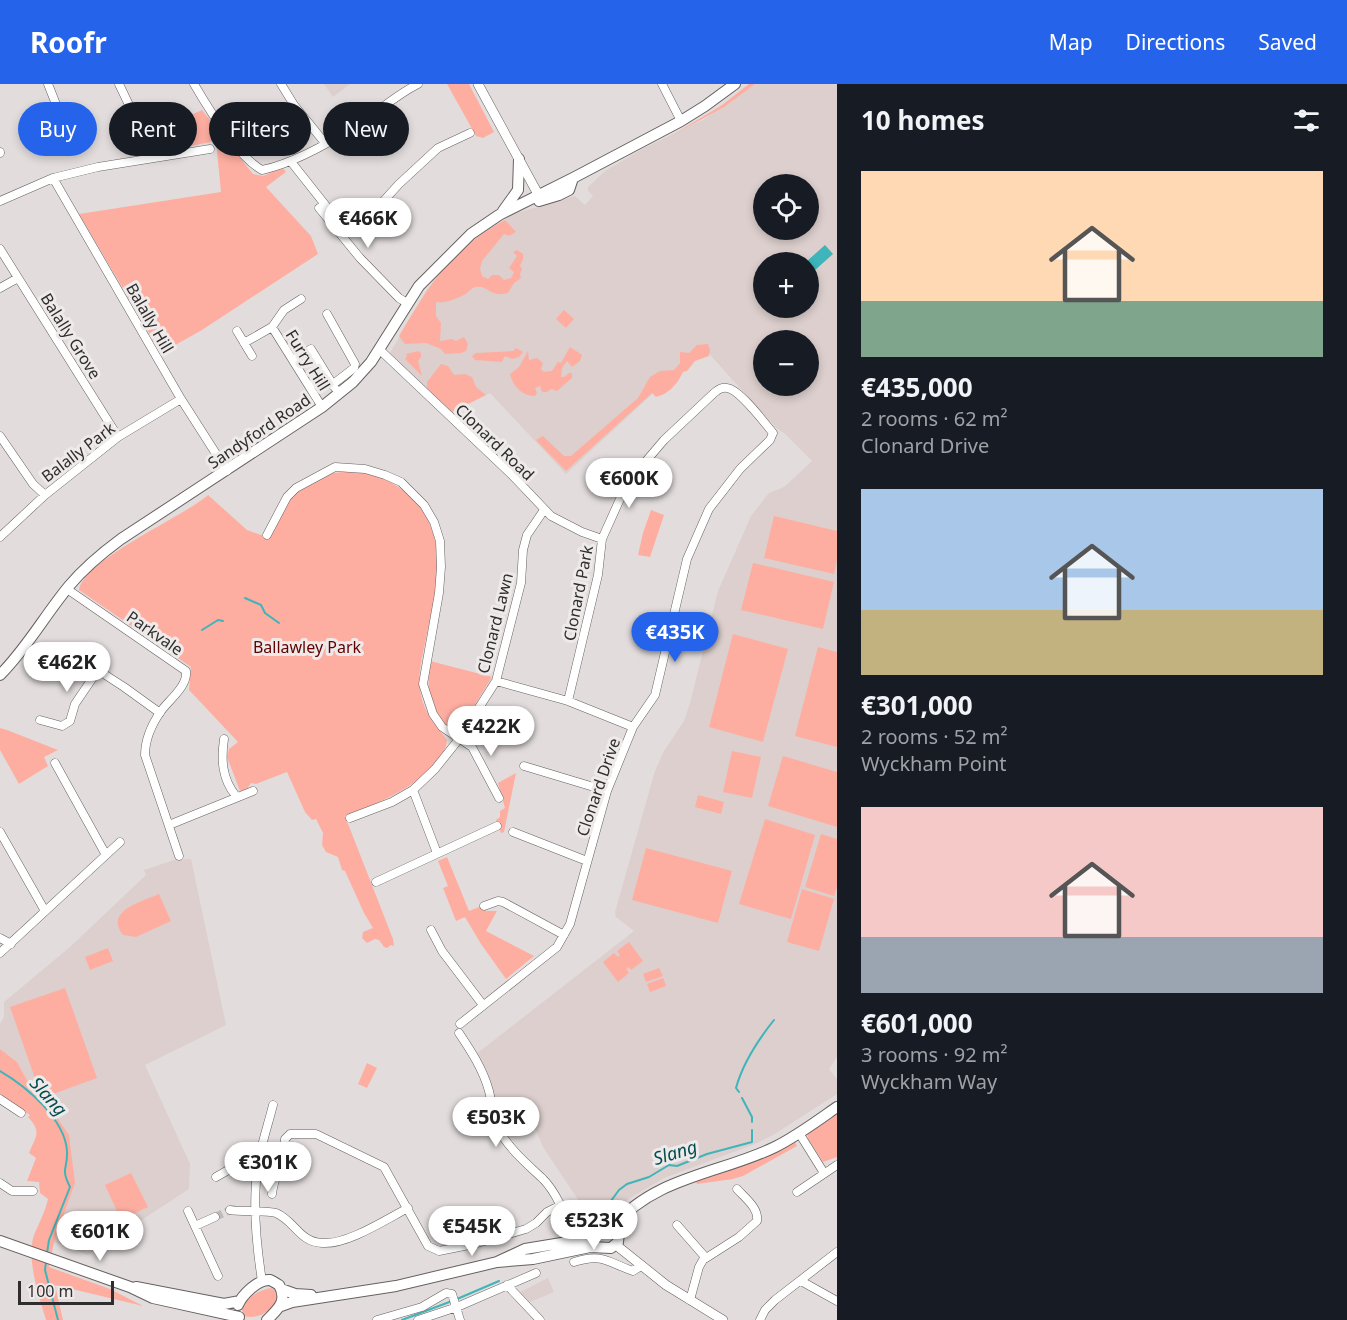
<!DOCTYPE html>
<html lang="en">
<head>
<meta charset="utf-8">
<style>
	:root { --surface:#171b24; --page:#242831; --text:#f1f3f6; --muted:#9ea1a6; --accent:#2563eb }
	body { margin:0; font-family:"Noto Sans",sans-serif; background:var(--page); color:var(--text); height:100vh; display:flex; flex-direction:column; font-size:22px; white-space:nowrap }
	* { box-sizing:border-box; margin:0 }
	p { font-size:20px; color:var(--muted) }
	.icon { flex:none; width:33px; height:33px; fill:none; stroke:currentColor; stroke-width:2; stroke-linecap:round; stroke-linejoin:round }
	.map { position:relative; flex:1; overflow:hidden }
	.panel { display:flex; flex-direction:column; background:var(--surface); width:510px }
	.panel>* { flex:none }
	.hud { position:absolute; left:18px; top:18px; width:570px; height:54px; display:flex; gap:12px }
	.controls { position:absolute; left:753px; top:90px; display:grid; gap:12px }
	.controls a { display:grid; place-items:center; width:66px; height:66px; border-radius:50%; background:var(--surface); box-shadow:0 3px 9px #0003; font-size:30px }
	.scale { position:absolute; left:18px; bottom:15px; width:96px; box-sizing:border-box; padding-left:6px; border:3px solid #2f2d2d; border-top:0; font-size:16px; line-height:21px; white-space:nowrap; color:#2f2d2d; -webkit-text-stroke:4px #efeaea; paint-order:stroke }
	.price { position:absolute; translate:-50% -51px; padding:0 14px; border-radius:21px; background:#fff; color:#222; font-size:20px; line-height:39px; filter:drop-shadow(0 2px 3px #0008) }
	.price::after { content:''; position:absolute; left:50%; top:36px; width:18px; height:14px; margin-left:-9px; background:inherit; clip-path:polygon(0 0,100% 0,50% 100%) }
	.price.current { background:var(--accent); color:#fff }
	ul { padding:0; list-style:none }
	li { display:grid; align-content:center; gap:12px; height:318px; padding:0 24px }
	li span { display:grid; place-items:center; height:186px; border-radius:0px; color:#555 }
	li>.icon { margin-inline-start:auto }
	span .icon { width:108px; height:108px; fill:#fffc; stroke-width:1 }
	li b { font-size:26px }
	h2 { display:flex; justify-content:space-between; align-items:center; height:72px; padding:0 24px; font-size:26px }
	.tag { padding:0 21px; border-radius:27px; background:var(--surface); box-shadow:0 3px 9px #0003; font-size:21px; line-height:54px }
	.tag.current { background:var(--accent); color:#fff }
	header { display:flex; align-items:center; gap:36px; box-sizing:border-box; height:84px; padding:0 30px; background:var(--accent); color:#fff }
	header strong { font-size:28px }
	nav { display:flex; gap:33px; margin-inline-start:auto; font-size:21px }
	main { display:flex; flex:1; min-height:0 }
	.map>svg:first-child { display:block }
	.built { fill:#dccfcd; fill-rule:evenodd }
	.green { fill:#feaea1 }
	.water { fill:#3db5ba }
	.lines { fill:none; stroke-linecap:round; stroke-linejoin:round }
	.stream { stroke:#3db5ba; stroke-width:2 }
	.minor-tunnel { stroke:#bebab9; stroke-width:8; stroke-dasharray:8 4; stroke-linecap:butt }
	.minor-casing { stroke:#656160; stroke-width:9 }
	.tertiary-casing { stroke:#656160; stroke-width:10 }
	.secondary-casing { stroke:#656160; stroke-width:12 }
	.minor { stroke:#fff; stroke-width:8 }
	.tertiary { stroke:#fff; stroke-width:9 }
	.secondary { stroke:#fff; stroke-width:10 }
	.labels { text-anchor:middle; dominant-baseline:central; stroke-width:6; stroke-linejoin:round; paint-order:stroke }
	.street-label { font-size:16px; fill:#2f2d2d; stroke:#efeaea }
	.park-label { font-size:16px; fill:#620000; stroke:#efeaea }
	.water-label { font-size:18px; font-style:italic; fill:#024d50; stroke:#efeaea }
</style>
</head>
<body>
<header>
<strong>Roofr</strong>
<nav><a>Map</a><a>Directions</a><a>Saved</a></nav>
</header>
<main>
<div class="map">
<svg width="837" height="1236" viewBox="0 0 837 1236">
	<rect width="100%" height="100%" fill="#e2dddc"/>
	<path class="built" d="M 324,0 L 350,0 L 333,13 Z
		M 755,0 L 837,0 L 837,973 L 829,985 L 837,995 L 837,1010 L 773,1051 L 755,1060 L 664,1094 L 630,1114 L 615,1126 L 603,1127 L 589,1132 L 543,1063 L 533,1039 L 507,1049 L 499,1035 L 492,1006 L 475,971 L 634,847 L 616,833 L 615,828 L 655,687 L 664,667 L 684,637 L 690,619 L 718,507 L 751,432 L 761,419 L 769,409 L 784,403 L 812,377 L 784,349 L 776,344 L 703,263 L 566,390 L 490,309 L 452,328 L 390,269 L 426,207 L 445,180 L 484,147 L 517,129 L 575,112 L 585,121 L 593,112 L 588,107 L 588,103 L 605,87 L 644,64 L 703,36 ZM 764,100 L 808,100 L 808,146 L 764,146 ZM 764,178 L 808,178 L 808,224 L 764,224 ZM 764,256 L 808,256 L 808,302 L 764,302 Z
		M 191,775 L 226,941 L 145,981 L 190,1080 L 189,1105 L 88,1171 L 54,1158 L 75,1099 L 51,1025 L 37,1014 L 17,978 L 0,965 L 0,940 L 4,933 L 4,918 L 70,863 L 146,791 L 144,786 L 174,776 Z
		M 548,1194 L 554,1208 L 530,1218 L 520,1208 Z"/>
	<path class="green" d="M 447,0 L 469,0 L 494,48 L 483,54 L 476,52 Z
		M 749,0 L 755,0 L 724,23 L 671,52 L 722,21 Z
		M 202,26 L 253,90 L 263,92 L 283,84 L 286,88 L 266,103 L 311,152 L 318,170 L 202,246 L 161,269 L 79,130 L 221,108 L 216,57 L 191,62 L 189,32 Z
		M 505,136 L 516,148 L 509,152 L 504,150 L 482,177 L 480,185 L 482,192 L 488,195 L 492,191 L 499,191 L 504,196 L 511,194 L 514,188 L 509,184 L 517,172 L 513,168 L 517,166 L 523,170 L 523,175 L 520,182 L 522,185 L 520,190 L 521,194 L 514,199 L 508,209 C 489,214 489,201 476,203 C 471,204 469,208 464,211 C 456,215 444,220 436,218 L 436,232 L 441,239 L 440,257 L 452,255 L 456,257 L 464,253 L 468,260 L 466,267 L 461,269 L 445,270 L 441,265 L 426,259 L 405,260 L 399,252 C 430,200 450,166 505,136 Z
		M 564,226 L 574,235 L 566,244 L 556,235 Z
		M 708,260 L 710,266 L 709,272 L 695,277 L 687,287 L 683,288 C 678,299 669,310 656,313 L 652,309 L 566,387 L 536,356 L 543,352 L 564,372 L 571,372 L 638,314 L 650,293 L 660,287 L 674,286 L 680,279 L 680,268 L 689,269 L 697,261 Z
		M 570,263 L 582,271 L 580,277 L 572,283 L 567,277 L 562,284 L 561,293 L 564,293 L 569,289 L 572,289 L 572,294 L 557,307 L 551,305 L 547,308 L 542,308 L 540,302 L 535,304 L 537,309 L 535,312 C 522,312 513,302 510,290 L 519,283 L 528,267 L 529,276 L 537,274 L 543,279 L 541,285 L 544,288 L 552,287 L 558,278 L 561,279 Z
		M 516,264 L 523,268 L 519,273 L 512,275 L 505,272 L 502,278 L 475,276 L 472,272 L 476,269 L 513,267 Z
		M 418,267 L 421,269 L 421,273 L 418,277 L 422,292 L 405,275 L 407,272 L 406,270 Z
		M 441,280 L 448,282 L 454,291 L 465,290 L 472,293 L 476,303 L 486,311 L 452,328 L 427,304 L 427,298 Z
		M 352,387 C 376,389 396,398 413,415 C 452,455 435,511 425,559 C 422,574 418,589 420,605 C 422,626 435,640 447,656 C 444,693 375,721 345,732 L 393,855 L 394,862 L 391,861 L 387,864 L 384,863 L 379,856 L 375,855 L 367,859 L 362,854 L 363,848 L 373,844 L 364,829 L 345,787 L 342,786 L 338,773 L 326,768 L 322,761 L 323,749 L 316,735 L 312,736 L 305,728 L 287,688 L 256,700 L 251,699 L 247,705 L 240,707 L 227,673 L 229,665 L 238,658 L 189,606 L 191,583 L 79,506 C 85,475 183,433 208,411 L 247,446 L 270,454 L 285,420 L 293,409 L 325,390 Z
		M 651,426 L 664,431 L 650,473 L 638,471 L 643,449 Z
		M 774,432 L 837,447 L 837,477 L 834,490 L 764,474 Z
		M 753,479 L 834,498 L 823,545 L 741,526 Z
		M 733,550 L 788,565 L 763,658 L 709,643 Z
		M 818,563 L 837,568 L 837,663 L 795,652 Z
		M 430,577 L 492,593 L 460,645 L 454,648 C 429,638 426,600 430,577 Z
		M 0,644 L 7,646 L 58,666 L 44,673 L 48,682 L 19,700 L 0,666 Z
		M 732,667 L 761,673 L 752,714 L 723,708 Z
		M 783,672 L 837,688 L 837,743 L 768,722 Z
		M 516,689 L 504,748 L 501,749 L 496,736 L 500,733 L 500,727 L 505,724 L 498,699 Z
		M 698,711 L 724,718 L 721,730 L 695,723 Z
		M 765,735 L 815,751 L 791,835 L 739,820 Z
		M 821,750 L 837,755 L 837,803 L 834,812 L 805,803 Z
		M 646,764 L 732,787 L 718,839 L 632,816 Z
		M 447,773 L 469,827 L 484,821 L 486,827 L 497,827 L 486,847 L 534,872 L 506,895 L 481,860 L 465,833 L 456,837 L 443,804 L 448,802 L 438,777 Z
		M 802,805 L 834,815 L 819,867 L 787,858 Z
		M 159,810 L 171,837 L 136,853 L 123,851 C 104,827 141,818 159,810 Z
		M 629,858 L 643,877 L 631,886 L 629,883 L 626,885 L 629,889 L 618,898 L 603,878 L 614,869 L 618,873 L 620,871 L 617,867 Z
		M 108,864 L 113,877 L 90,886 L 85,873 Z
		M 659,884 L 663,892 L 646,898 L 643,890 Z
		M 663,894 L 666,902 L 650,908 L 647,900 Z
		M 65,904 L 97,994 L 42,1014 L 10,923 Z
		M 0,965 L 17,978 L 37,1014 L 51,1025 L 69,1051 L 75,1099 L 54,1158 L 49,1183 L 110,1205 L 143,1222 L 55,1201 L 63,1236 L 46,1236 C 39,1212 26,1175 34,1151 C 39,1139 45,1128 48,1115 L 40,1109 L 39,1098 L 27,1097 L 36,1074 L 29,1069 C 36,1052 42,1048 28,1033 L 30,1031 L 0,1012 Z
		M 367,979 L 377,984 L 367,1004 L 358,1000 Z
		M 837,1029 L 837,1073 L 823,1078 L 808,1055 L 807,1049 Z
		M 795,1058 L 797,1062 L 743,1092 L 733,1095 L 697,1100 L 696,1098 L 761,1075 Z
		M 131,1089 L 148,1123 L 121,1136 L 105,1101 Z
		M 270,1204 L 277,1206 L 278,1217 C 269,1227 259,1236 244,1232 L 242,1225 C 247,1213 258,1207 270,1204 Z"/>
	<path class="water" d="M 825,161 L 833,170 L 814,187 L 808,178 L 806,178 Z"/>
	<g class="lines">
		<path class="stream" d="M 245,514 L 261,521 L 265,529 L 279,539
			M 202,546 L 218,536 L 223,537
			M 0,987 C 26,1002 65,1035 67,1067 C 68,1086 60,1083 70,1103 L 49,1156 L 47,1169
			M 739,1008 L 736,1004 C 743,978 758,956 774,936
			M 742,1014 L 752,1033 L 752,1038
			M 605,1125 L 619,1106 L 627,1100 L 649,1093 L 669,1081 L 677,1082 L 707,1070 L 752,1058 L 752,1046
			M 46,1178 L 45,1186 L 58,1236
			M 457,1215 L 499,1197
			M 402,1236 L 452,1217"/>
		<path class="minor-tunnel" d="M 215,1133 L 230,1126"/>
		<g class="minor-casing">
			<path id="minor" d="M 48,0 L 65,43
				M 119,0 L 130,23
				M 194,0 C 208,24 238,73 262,86 C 295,79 331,58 359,40 C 379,27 396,11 418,0
				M 281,0 L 294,21 L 325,59
				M 662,0 L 681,37
				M 0,68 L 0,69
				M 292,79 L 342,142 L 350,147 L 359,144 L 399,100 L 438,64 L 470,49
				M 53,94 L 181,315 L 227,387
				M 0,117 L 53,94 L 98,83 L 210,65
				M 319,124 L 360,174 L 399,214 L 407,219
				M 0,165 L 118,353
				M 0,204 L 18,194
				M 327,230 L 355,280 L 354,284 L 332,301
				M 272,243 L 322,323
				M 237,247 L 252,272
				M 244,259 L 272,243 L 284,226 L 301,215
				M 379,265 L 511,390 L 551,432 L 582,448 L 602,455
				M 296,274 L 311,265 L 335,304
				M 313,300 L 327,291
				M 0,352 L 33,400 L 45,411
				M 267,451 L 287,413 L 296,404 L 335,383 L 365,385 L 385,391 L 401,398 L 424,421 L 434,438 L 440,457 L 441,483 L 439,509 L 423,600 L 433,630 L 442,643 L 472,663 L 499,714
				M 0,453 L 45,411 L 118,353 L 181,315
				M 67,505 L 186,587 C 188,602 169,616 161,627 C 152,640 145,656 145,671 L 179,772
				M 73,570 L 124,603 L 160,629
				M 496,597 L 568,617 L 633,643
				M 40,636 L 62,642 L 70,637 L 75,620 L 98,586
				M 224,655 C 221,676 222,695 236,712
				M 55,679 L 106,771
				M 524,682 L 607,707
				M 413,706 L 437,769
				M 350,734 L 392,718 L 413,706 L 435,685 L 459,655 L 496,597 L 521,499 L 523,466 L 527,451 L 544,426
				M 169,741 L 253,707
				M 0,748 L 45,827
				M 513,748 L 587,777
				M 376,798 L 497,742
				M 484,822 L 498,817 L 503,818 L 564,851
				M 431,846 L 442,867 L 483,921
				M 0,854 L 11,860
				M 0,869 L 120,758
				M 460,940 L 557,863 L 570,840 L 607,707 L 633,643 L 655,611 L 687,475 L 709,425 L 740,385 L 770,356 L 773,349 C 764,338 739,305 727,304 C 721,303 718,306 714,309 L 664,356 L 641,383 L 620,415 L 602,455 L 598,491 L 568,617
				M 459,949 C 471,967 483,985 489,1007 C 492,1019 492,1031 497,1043 C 508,1064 526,1079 543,1095 C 558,1110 567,1136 575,1156
				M 0,1015 L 21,1029
				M 799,1049 L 824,1089
				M 216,1093 L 244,1077 L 258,1080
				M 0,1099 L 12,1107 L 33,1107
				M 797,1108 L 837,1081
				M 272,1110 C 274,1091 285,1075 285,1055 L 290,1050 L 316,1050 L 384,1083 L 428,1162 L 439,1167 L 474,1160 L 526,1145 L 536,1139 L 547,1128 L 559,1122
				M 230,1126 C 241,1128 267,1126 276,1129 C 295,1137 299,1158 322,1159 C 347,1161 385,1136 408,1124
				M 188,1127 L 218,1192
				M 677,1141 L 706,1174
				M 195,1142 L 215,1133
				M 574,1178 C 603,1169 607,1178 633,1187 L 641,1182
				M 262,1197 C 256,1159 252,1119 258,1081 C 261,1061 268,1041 273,1021
				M 801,1197 L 837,1217
				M 507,1201 L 540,1236
				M 690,1216 L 699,1183 L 703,1176 L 739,1153 L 757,1137 C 759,1124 745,1114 737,1105
				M 377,1236 L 422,1223 L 446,1209 L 452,1210 L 460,1236
				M 418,1236 L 457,1223 L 536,1189
				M 760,1236 L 765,1226 L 775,1216 L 837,1168"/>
		</g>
		<g class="tertiary-casing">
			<path id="tertiary" d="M 478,0 L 539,112
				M 616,1161 L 666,1201 L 723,1236"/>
		</g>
		<g class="secondary-casing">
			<path id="secondary" d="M 539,117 L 559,111 L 569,106 L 573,94
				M 503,127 L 518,106 L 519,75
				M 0,591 C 27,564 45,531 69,502 C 84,484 102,469 121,455 L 322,323 L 353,298 L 371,278 L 419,202 L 471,150 L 499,131 L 573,94 L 681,37 L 705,22 L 735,0
				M 614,1142 C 654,1093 722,1089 775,1063 C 797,1052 817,1037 837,1023
				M 0,1157 L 130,1203 L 153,1214 L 239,1233
				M 136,1203 L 224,1220 L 240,1217
				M 281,1205 L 295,1210 L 311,1211
				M 238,1221 C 242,1211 258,1195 270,1196 C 273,1197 277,1200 279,1201 C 288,1217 278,1225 267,1236
				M 281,1222 L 292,1218 L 396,1202 L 497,1178 L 533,1175 L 590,1163 L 611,1164 L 618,1158 L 619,1149 L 614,1142 L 605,1140 L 586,1155 L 525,1165 L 497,1178"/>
		</g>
		<use href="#minor" class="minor"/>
		<use href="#tertiary" class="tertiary"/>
		<use href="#secondary" class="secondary"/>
	</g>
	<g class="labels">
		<g class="street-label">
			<text transform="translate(150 234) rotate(60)">Balally Hill</text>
			<text transform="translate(71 252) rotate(58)">Balally Grove</text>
			<text transform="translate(308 276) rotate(58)">Furry Hill</text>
			<text transform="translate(259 347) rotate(-34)">Sandyford Road</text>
			<text transform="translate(495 358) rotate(44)">Clonard Road</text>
			<text transform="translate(78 368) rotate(-37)">Balally Park</text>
			<text transform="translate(578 509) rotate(-79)">Clonard Park</text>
			<text transform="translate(495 539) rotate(-76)">Clonard Lawn</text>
			<text transform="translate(155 549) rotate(35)">Parkvale</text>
			<text transform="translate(598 703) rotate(-71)">Clonard Drive</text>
		</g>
		<g class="park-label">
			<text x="307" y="563">Ballawley Park</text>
		</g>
		<g class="water-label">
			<text transform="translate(49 1012) rotate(48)">Slang</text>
			<text transform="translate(675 1068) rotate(-17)">Slang</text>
		</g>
	</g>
</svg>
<div class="controls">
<a><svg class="icon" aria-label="locate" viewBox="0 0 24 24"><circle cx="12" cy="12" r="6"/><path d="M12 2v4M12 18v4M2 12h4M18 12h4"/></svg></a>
<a>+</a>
<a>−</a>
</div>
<div class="scale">100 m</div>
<b class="price" style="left:368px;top:165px">€466K</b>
<b class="price" style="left:629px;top:425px">€600K</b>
<b class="price current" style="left:675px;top:579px">€435K</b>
<b class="price" style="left:67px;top:609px">€462K</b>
<b class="price" style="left:491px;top:673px">€422K</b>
<b class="price" style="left:496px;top:1064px">€503K</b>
<b class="price" style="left:268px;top:1109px">€301K</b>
<b class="price" style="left:594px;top:1167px">€523K</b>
<b class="price" style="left:472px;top:1173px">€545K</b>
<b class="price" style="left:100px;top:1178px">€601K</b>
<div class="hud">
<a class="tag current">Buy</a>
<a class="tag">Rent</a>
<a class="tag">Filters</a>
<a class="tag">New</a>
</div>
</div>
<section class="panel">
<h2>10 homes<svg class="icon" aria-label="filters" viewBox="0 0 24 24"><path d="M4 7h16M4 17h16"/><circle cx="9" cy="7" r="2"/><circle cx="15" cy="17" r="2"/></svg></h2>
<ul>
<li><span style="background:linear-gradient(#ffd9b3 70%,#7fa58c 0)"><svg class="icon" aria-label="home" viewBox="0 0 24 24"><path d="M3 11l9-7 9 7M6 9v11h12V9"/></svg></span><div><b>€435,000</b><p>2 rooms · 62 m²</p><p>Clonard Drive</p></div></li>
<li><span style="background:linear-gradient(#a9c7e8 65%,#c2b280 0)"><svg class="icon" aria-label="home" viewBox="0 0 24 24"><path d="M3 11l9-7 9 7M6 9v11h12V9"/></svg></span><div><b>€301,000</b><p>2 rooms · 52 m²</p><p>Wyckham Point</p></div></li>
<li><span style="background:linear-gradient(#f6c9c9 70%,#9aa5b1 0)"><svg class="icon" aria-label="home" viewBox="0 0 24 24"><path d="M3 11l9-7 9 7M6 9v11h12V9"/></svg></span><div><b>€601,000</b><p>3 rooms · 92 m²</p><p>Wyckham Way</p></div></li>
</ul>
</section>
</main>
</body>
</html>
